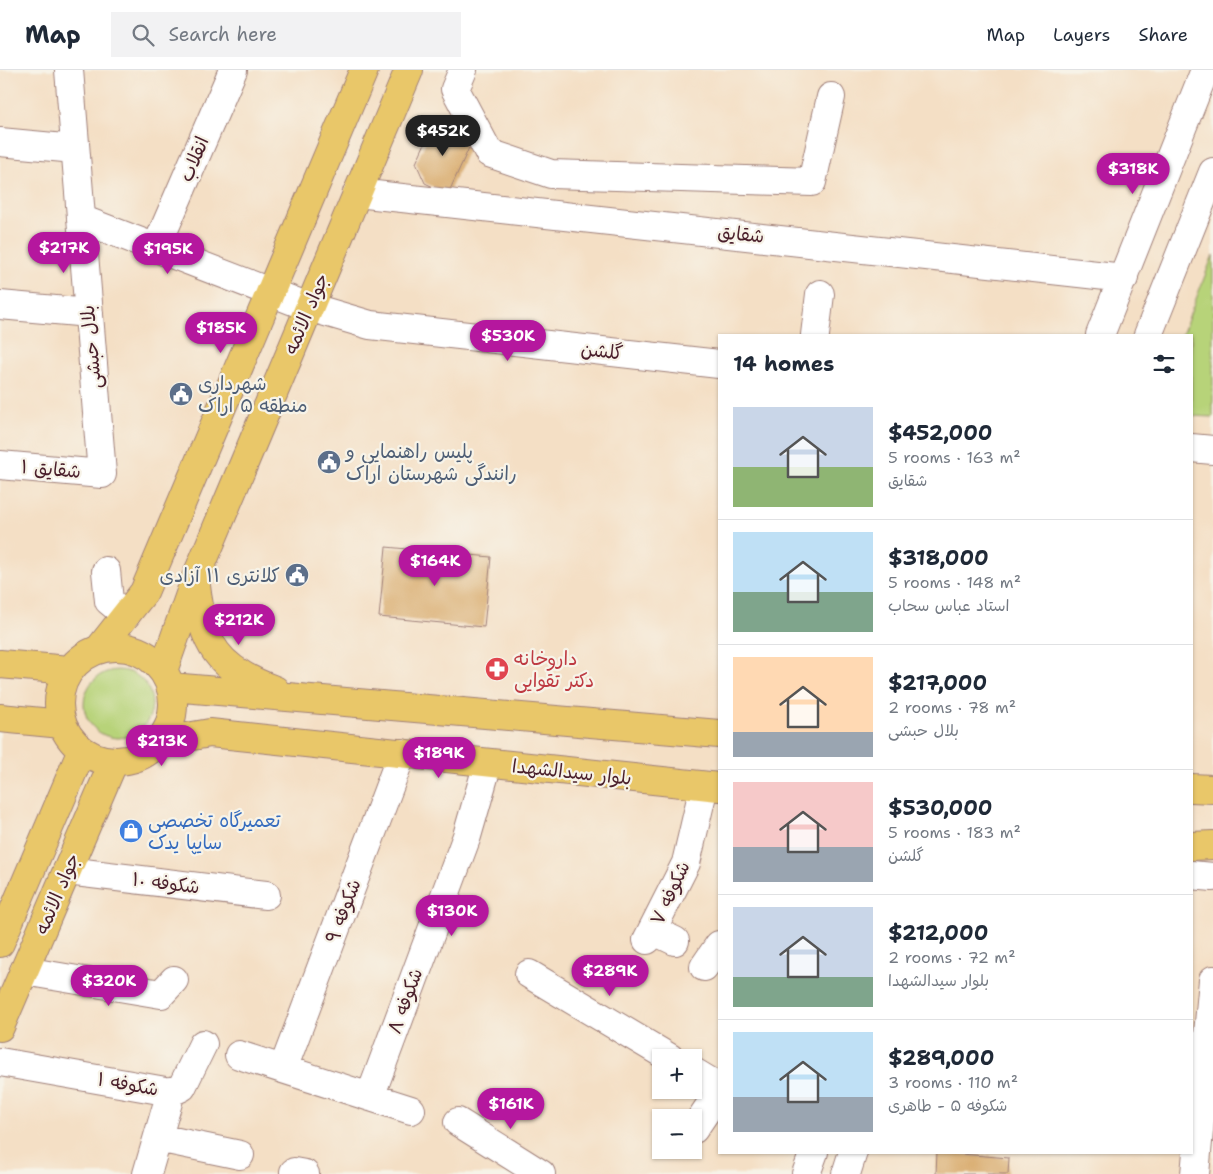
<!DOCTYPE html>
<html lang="en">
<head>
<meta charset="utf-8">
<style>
	:root { --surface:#fff; --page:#f2f2f3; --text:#1f2937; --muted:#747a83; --line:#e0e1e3; --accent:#b5179e }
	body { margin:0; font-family:"Shantell Sans","Playpen Sans Arabic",sans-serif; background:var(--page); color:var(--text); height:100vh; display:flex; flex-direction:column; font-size:19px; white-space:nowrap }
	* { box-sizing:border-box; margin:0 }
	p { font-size:16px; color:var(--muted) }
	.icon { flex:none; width:28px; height:28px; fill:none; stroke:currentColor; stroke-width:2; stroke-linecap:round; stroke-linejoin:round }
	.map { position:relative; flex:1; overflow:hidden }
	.details { position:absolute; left:718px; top:264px; width:475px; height:820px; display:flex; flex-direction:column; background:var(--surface); border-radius:0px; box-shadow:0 1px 4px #0004 }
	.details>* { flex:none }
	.buttons { position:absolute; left:652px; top:979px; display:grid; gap:10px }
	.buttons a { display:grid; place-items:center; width:50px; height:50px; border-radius:0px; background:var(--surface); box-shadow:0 1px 4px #0004; font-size:25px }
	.price { position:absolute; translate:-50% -42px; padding:0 11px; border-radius:18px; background:var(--accent); color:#fff; font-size:16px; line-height:32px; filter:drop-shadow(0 1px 2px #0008) }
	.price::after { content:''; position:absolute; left:50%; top:30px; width:15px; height:11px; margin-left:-8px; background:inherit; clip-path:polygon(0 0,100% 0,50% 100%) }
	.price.selected { background:#222; color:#fff }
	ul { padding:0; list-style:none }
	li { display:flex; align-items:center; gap:15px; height:125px; padding:0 15px }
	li+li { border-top:1px solid var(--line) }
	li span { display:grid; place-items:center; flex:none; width:140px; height:100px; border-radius:0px; color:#555 }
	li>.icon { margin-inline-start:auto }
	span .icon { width:60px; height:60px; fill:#fffc; stroke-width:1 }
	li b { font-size:21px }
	h2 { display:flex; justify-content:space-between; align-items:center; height:60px; padding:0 15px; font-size:21px }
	header { display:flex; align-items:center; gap:30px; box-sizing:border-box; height:70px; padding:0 25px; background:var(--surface); border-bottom:1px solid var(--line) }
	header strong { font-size:24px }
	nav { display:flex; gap:28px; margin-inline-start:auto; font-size:18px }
	.search { width:350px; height:45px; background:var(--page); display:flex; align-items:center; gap:12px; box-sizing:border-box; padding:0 18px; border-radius:0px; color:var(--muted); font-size:19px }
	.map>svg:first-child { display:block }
	.green { fill:#b7d379; stroke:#807952 }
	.building { fill:#d9ac6e }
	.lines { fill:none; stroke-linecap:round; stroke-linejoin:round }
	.minor-casing { stroke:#9f7f78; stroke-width:30 }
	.major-casing { stroke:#9f7f78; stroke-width:30 }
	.minor { stroke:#fff; stroke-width:28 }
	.major { stroke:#e9c769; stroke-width:28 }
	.labels { text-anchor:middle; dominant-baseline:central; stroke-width:4.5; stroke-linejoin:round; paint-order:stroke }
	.street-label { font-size:19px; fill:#4a1f2b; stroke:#f7f3e8 }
	.service-label { font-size:19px; fill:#4e5e75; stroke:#f7f3e8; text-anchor:start }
	.health-label { font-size:19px; fill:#be3a42; stroke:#f7f3e8; text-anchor:start }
	.shop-label { font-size:19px; fill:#366cbe; stroke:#f7f3e8; text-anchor:start }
</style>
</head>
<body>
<header>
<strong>Map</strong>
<div class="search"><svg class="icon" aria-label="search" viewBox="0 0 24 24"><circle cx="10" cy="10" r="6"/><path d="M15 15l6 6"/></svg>Search here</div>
<nav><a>Map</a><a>Layers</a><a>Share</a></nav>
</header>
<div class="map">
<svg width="1213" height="1104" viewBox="0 0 1213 1104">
	<rect width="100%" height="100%" fill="#f7f3e8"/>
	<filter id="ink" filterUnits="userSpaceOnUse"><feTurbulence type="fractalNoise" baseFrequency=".02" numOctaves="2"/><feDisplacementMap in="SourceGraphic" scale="10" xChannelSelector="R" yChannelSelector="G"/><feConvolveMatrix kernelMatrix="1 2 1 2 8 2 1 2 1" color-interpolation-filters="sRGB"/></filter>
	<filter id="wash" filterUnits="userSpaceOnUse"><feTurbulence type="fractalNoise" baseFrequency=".0096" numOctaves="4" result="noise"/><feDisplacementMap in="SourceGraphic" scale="20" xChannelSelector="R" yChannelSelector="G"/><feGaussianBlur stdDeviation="1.12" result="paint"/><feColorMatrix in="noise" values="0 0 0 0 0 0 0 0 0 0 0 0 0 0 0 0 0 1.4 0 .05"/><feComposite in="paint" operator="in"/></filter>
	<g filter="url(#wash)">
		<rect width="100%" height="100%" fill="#f4dfc5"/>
		<path class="green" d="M 1213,185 L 1213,347 L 1191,346 L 1191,265 L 1182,265 Z
			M84 634a34 34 0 1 1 68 0a34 34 0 1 1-68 0Z"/>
		<g id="blocks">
			<path class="building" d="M 435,51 L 473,69 L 448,124 L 425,113 L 416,93 Z
				M 386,477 L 491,487 L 484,557 L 379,547 Z
				M 937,1082 L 1009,1088 L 1008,1104 L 936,1104 Z"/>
		</g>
	</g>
	<g filter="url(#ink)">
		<use href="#blocks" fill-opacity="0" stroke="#9f7f78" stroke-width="1"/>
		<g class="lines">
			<g class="minor-casing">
				<path id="minor" d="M 463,0 L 455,19 L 489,83 L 551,104 L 812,112 L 831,27
					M 0,72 L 75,79
					M 357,123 L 1124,208
					M 81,149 L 309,237 L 370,255 L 719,294
					M 156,178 L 233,0
					M 0,235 L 89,243
					M 815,265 L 820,224
					M 1100,265 L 1205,0
					M 1148,265 L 1213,102
					M 1191,378 L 1213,380
					M 0,395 L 102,404 L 69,0
					M 106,501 L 109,531 L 126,545
					M 67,801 L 266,825
					M 1191,805 L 1213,807
					M 652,860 L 675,871
					M 647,870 L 686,793 L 704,716
					M 704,897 L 719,875
					M 24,901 L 161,924 L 174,910
					M 529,904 L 670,988
					M 239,985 L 411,1040
					M 0,992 L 171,1022 L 147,1104
					M 283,999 L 402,683
					M 694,1002 L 719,1017
					M 171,1022 L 182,1017 L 203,974
					M 370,1027 L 467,766 L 488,693
					M 458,1052 L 541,1104
					M 694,1059 L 719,1022
					M 158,1068 L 240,1085
					M 294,1102 L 305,1104
					M 806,1104 L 814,1082
					M 846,1104 L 853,1082
					M 1195,1104 L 1213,910"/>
			</g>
			<g class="major-casing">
				<path id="major" d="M 196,516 C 203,575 217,599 275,620
					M59 634a57 57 0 1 1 114 0a57 57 0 1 1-114 0Z
					M 99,579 L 144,522 L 364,0
					M 0,594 L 69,600
					M 163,601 L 195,510 L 409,0
					M 171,617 L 719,664
					M 0,648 L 62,654
					M 158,672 L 210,663 L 719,717
					M 1191,718 L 1213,719
					M 1191,776 L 1213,775
					M 0,873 L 82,680
					M 0,957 L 114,691"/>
			</g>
			<use href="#minor" class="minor"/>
			<use href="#major" class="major"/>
		</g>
	</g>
	<defs>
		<g id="civic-disc" transform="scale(1.25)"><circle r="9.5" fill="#5c6f8a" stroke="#f7f3e8"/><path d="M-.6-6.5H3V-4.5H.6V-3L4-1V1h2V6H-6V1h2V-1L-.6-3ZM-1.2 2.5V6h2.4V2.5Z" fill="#fff"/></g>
		<g id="pharmacy-disc" transform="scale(1.25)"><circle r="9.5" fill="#e0444e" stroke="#f7f3e8"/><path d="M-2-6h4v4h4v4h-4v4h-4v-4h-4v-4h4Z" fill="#fff"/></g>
		<g id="shop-disc" transform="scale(1.25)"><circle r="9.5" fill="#3f7fe0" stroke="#f7f3e8"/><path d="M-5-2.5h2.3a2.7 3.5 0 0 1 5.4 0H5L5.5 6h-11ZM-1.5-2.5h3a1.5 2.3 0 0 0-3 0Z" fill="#fff"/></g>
	</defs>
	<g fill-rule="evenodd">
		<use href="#civic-disc" x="181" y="324"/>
		<use href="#civic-disc" x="329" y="392"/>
		<use href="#civic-disc" x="297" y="505"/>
		<use href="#pharmacy-disc" x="497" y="599"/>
		<use href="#shop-disc" x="131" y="761"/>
	</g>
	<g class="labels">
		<g class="street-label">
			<text transform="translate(194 89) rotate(-67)">انقلاب</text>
			<text transform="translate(741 164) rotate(6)">شقایق</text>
			<text transform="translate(306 244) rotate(-67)">جواد الائمه</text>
			<text transform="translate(91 277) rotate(-95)">بلال حبشی</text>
			<text transform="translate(602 281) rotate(6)">گلشن</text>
			<text transform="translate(51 399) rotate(5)">شقایق ۱</text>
			<text transform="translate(572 702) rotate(6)">بلوار سیدالشهدا</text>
			<text transform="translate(166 813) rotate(7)">شکوفه ۱۰</text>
			<text transform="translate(670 823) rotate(-65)">شکوفه ۷</text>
			<text transform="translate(57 824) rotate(-67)">جواد الائمه</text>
			<text transform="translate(343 841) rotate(-69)">شکوفه ۹</text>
			<text transform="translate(405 931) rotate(-70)">شکوفه ۸</text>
			<text transform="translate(128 1014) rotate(10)">شکوفه ۱</text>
		</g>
		<g class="service-label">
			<text x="198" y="313">شهرداری<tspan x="198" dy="22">منطقه ۵ اراک</tspan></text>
			<text x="346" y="381">پلیس راهنمایی و<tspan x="346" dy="22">رانندگی شهرستان اراک</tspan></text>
			<text x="280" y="505" text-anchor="end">کلانتری ۱۱ آزادی</text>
		</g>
		<g class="health-label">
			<text x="514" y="588">داروخانه<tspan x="514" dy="22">دکتر تقوایی</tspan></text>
		</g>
		<g class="shop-label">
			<text x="148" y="750">تعمیرگاه تخصصی<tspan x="148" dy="22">سایپا یدک</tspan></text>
		</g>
	</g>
</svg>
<div class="buttons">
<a>+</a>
<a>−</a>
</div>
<b class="price selected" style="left:443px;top:87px">$452K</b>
<b class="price" style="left:1133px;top:125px">$318K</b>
<b class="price" style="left:64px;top:204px">$217K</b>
<b class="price" style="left:168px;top:205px">$195K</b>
<b class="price" style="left:221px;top:284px">$185K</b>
<b class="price" style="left:508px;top:292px">$530K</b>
<b class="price" style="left:435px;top:517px">$164K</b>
<b class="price" style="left:239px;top:576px">$212K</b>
<b class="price" style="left:162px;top:697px">$213K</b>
<b class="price" style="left:439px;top:709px">$189K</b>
<b class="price" style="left:452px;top:867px">$130K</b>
<b class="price" style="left:610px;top:927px">$289K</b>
<b class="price" style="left:109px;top:937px">$320K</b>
<b class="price" style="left:511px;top:1060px">$161K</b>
<section class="details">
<h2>14 homes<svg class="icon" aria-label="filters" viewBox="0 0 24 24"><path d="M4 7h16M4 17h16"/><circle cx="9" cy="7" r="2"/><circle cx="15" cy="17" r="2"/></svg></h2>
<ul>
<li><span style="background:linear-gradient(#c9d6e8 60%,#8fb573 0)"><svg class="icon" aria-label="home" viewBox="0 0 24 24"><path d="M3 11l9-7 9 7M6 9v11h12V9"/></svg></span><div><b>$452,000</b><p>5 rooms · 163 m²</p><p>شقایق</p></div></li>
<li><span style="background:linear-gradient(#bfe0f5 60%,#7fa58c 0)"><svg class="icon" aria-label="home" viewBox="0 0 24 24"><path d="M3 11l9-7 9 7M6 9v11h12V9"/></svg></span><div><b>$318,000</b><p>5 rooms · 148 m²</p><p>استاد عباس سحاب</p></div></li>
<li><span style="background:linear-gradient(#ffd9b3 75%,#9aa5b1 0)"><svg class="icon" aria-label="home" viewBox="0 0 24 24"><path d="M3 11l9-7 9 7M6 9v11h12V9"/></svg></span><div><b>$217,000</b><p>2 rooms · 78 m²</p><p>بلال حبشی</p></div></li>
<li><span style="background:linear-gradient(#f6c9c9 65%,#9aa5b1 0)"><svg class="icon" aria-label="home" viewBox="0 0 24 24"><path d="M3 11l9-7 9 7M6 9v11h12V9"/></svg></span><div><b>$530,000</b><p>5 rooms · 183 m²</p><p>گلشن</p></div></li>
<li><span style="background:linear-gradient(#c9d6e8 70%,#7fa58c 0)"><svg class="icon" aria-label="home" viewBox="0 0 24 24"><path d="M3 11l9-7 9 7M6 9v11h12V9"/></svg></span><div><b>$212,000</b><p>2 rooms · 72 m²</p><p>بلوار سیدالشهدا</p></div></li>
<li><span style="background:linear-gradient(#bfe0f5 65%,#9aa5b1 0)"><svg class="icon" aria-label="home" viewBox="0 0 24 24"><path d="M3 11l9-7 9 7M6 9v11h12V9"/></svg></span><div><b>$289,000</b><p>3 rooms · 110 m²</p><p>شکوفه ۵ - طاهری</p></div></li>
</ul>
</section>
</div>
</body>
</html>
